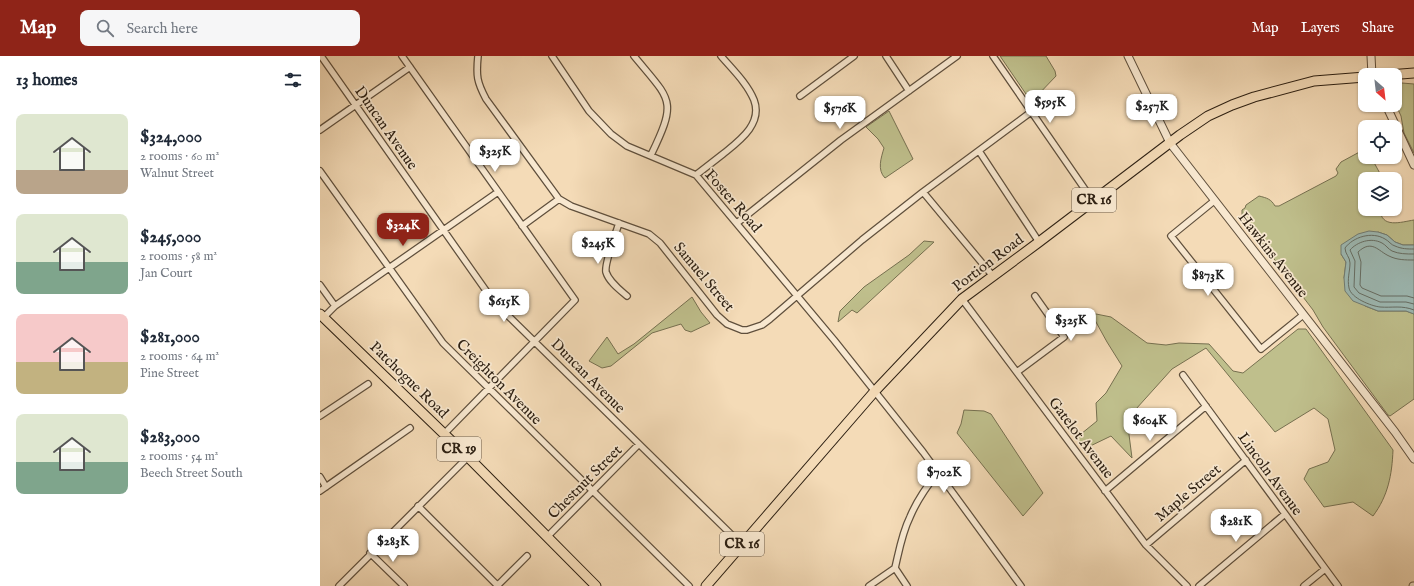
<!DOCTYPE html>
<html lang="en">
<head>
<meta charset="utf-8">
<style>
	:root { --surface:#fff; --page:#f6f6f7; --text:#1f2937; --muted:#747a83; --accent:#8f2418 }
	body { margin:0; font-family:"IM FELL English",serif; background:var(--page); color:var(--text); height:100vh; display:flex; flex-direction:column; font-size:15px; white-space:nowrap }
	* { box-sizing:border-box; margin:0 }
	p { font-size:13px; color:var(--muted) }
	.icon { flex:none; width:22px; height:22px; fill:none; stroke:currentColor; stroke-width:2; stroke-linecap:round; stroke-linejoin:round }
	.map { position:relative; flex:1; overflow:hidden }
	.sheet { display:flex; flex-direction:column; background:var(--surface); width:320px }
	.sheet>* { flex:none }
	.needle { width:26px; rotate:152deg }
	.controls { position:absolute; left:1038px; top:12px; display:grid; gap:8px }
	.controls a { display:grid; place-items:center; width:44px; height:44px; border-radius:8px; background:var(--surface); box-shadow:0 1px 3px #0004; font-size:20px }
	.price { position:absolute; translate:-50% -34px; padding:0 9px; border-radius:8px; background:#fff; color:#222; font-size:13px; line-height:26px; filter:drop-shadow(0 1px 2px #0008) }
	.price::after { content:''; position:absolute; left:50%; top:24px; width:12px; height:9px; margin-left:-6px; background:inherit; clip-path:polygon(0 0,100% 0,50% 100%) }
	.price.selected { background:var(--accent); color:#fff }
	ul { padding:0; list-style:none }
	li { display:flex; align-items:center; gap:12px; height:100px; padding:0 16px }
	li span { display:grid; place-items:center; flex:none; width:112px; height:80px; border-radius:8px; color:#555 }
	li>.icon { margin-inline-start:auto }
	span .icon { width:48px; height:48px; fill:#fffc; stroke-width:1 }
	li b { font-size:17px }
	h2 { display:flex; justify-content:space-between; align-items:center; height:48px; padding:0 16px; font-size:17px }
	header { display:flex; align-items:center; gap:24px; box-sizing:border-box; height:56px; padding:0 20px; background:var(--accent); color:#fff }
	header strong { font-size:19px }
	nav { display:flex; gap:22px; margin-inline-start:auto; font-size:14px }
	.search { width:280px; height:36px; background:var(--page); display:flex; align-items:center; gap:10px; box-sizing:border-box; padding:0 14px; border-radius:8px; color:var(--muted); font-size:15px }
	main { display:flex; flex:1; min-height:0 }
	.map>svg:first-child { display:block }
	.green { fill:#bfbf8c; stroke:#767050 }
	.water { fill:#9dbab5; stroke:#707c74 }
	.lines { fill:none; stroke-linecap:round; stroke-linejoin:round }
	.shore { stroke:#656d64; stroke-width:1 }
	.minor-casing { stroke:#5f4f3c; stroke-width:8 }
	.tertiary-casing { stroke:#5f4f3c; stroke-width:9 }
	.primary-casing { stroke:#2d2013; stroke-width:11 }
	.minor { stroke:#f8e8d0; stroke-width:5.5 }
	.tertiary { stroke:#f8e8d0; stroke-width:7 }
	.primary { stroke:#f4dbb7; stroke-width:9 }
	.labels { text-anchor:middle; dominant-baseline:central; stroke-width:3.5; stroke-linejoin:round; paint-order:stroke }
	.shield { fill:#f8e8d0; stroke:#6a5c4c; stroke-width:1 }
	.shield-label { font-size:14px; font-weight:bold; fill:#2d2013 }
	.street-label { font-size:15px; fill:#2d2013; stroke:#f8e8d0 }
</style>
</head>
<body>
<header>
<strong>Map</strong>
<div class="search"><svg class="icon" aria-label="search" viewBox="0 0 24 24"><circle cx="10" cy="10" r="6"/><path d="M15 15l6 6"/></svg>Search here</div>
<nav><a>Map</a><a>Layers</a><a>Share</a></nav>
</header>
<main>
<section class="sheet">
<h2>13 homes<svg class="icon" aria-label="filters" viewBox="0 0 24 24"><path d="M4 7h16M4 17h16"/><circle cx="9" cy="7" r="2"/><circle cx="15" cy="17" r="2"/></svg></h2>
<ul>
<li><span style="background:linear-gradient(#dfe7d0 70%,#b9a48a 0)"><svg class="icon" aria-label="home" viewBox="0 0 24 24"><path d="M3 11l9-7 9 7M6 9v11h12V9"/></svg></span><div><b>$324,000</b><p>2 rooms · 60 m²</p><p>Walnut Street</p></div></li>
<li><span style="background:linear-gradient(#dfe7d0 60%,#7fa58c 0)"><svg class="icon" aria-label="home" viewBox="0 0 24 24"><path d="M3 11l9-7 9 7M6 9v11h12V9"/></svg></span><div><b>$245,000</b><p>2 rooms · 58 m²</p><p>Jan Court</p></div></li>
<li><span style="background:linear-gradient(#f6c9c9 60%,#c2b280 0)"><svg class="icon" aria-label="home" viewBox="0 0 24 24"><path d="M3 11l9-7 9 7M6 9v11h12V9"/></svg></span><div><b>$281,000</b><p>2 rooms · 64 m²</p><p>Pine Street</p></div></li>
<li><span style="background:linear-gradient(#dfe7d0 60%,#7fa58c 0)"><svg class="icon" aria-label="home" viewBox="0 0 24 24"><path d="M3 11l9-7 9 7M6 9v11h12V9"/></svg></span><div><b>$283,000</b><p>2 rooms · 54 m²</p><p>Beech Street South</p></div></li>
</ul>
</section>
<div class="map">
<svg width="1094" height="530" viewBox="0 0 1094 530">
	<rect width="100%" height="100%" fill="#f4dbb7"/>
	<filter id="stains"><feTurbulence type="fractalNoise" baseFrequency=".005" numOctaves="4"/><feColorMatrix values="0 0 0 0 .2 0 0 0 0 .09 0 0 0 0 .02 0 0 0 .5 -.17"/></filter>
	<radialGradient id="worn" r=".72"><stop offset=".6" stop-color="#630" stop-opacity="0"/><stop offset="1" stop-color="#630" stop-opacity=".3"/></radialGradient>
	<path class="green" d="M 680,0 L 726,0 L 735,15 L 736,20 L 715,42 L 708,41 Z
		M 1082,27 L 1094,28 L 1094,97 L 1084,77 L 1081,60 L 1075,47 L 1075,29 Z
		M 569,55 L 593,103 L 565,122 C 557,114 561,102 564,92 L 558,83 L 546,71 Z
		M 1045,93 L 1045,101 L 1051,101 L 1063,123 L 1045,123 L 1045,153 L 1060,153 C 1061,173 1081,166 1094,164 L 1094,189 L 1083,189 L 1075,186 L 1067,179 L 1058,176 L 1021,198 L 1026,206 L 1024,222 L 1045,250 L 1058,255 L 1086,255 L 1094,258 L 1094,343 L 1070,360 L 1068,359 L 1003,271 L 993,254 L 922,161 L 922,154 L 925,152 L 926,149 L 939,140 C 947,142 951,143 955,150 L 959,150 L 1016,120 L 1018,117 L 1016,113 L 1021,106 Z
		M 604,185 L 614,186 L 537,257 L 532,254 L 518,266 L 520,255 L 544,231 L 589,199 Z
		M 372,241 L 381,256 L 390,267 L 371,276 L 365,274 L 361,268 L 332,277 L 291,310 L 282,312 L 269,305 L 287,281 L 298,298 L 314,288 Z
		M 771,257 L 791,261 L 827,287 L 846,289 L 859,287 L 889,288 L 913,315 L 923,317 L 978,273 L 986,273 L 1073,394 C 1072,419 1068,440 1053,460 L 1033,446 L 1004,451 L 984,423 L 989,413 L 1008,406 L 1015,394 L 1008,363 L 994,352 L 955,376 L 886,292 L 852,313 L 807,363 L 812,402 L 791,380 L 764,393 L 756,382 L 777,365 L 776,347 L 786,337 L 802,310 L 787,286 Z
		M 644,354 L 664,355 L 671,358 L 723,437 L 703,460 L 637,377 L 641,368 Z"/>
	<path class="water" d="M 1049,175 L 1058,176 L 1067,179 L 1075,186 L 1083,189 L 1094,189 L 1094,258 L 1086,255 L 1058,255 L 1033,245 L 1025,235 L 1024,222 L 1026,206 L 1021,198 L 1021,189 L 1038,178 Z"/>
	<g class="lines">
		<path class="shore" d="M 1094,193 C 1087,193 1082,193 1075,190 C 1071,189 1069,185 1065,183 C 1052,175 1033,181 1025,192 C 1025,198 1030,201 1030,207 C 1030,215 1027,223 1029,232 C 1031,242 1051,250 1060,251 C 1072,252 1082,249 1094,254
			M 1094,198 C 1086,198 1079,198 1072,195 C 1068,193 1066,189 1062,187 C 1051,181 1037,186 1030,194 L 1035,205 L 1034,231 L 1039,237 L 1060,246 L 1086,246 L 1094,248
			M 1094,204 C 1085,204 1077,204 1069,200 C 1058,195 1052,183 1038,196 L 1041,206 L 1040,229 L 1042,232 L 1061,240 L 1087,240 L 1094,242"/>
		<g class="minor-casing">
			<path id="minor" d="M 1,0 L 174,246 L 422,489
				M 82,0 L 255,244 L 124,378
				M 158,0 C 156,20 157,26 166,43 L 239,143 L 251,150 L 329,178 L 340,187 L 397,259 L 407,268 L 422,274 L 427,274 L 442,269 L 450,263 L 542,184 L 603,136 L 711,56
				M 232,0 L 269,55 L 291,78 L 307,90 L 376,119 L 514,284 L 603,396 L 701,530
				M 314,0 C 351,45 358,43 331,99
				M 566,0 L 589,35
				M 673,0 L 773,145
				M 480,40 L 534,0
				M 0,74 L 90,11
				M 659,95 L 719,186
				M 0,115 L 123,287 L 369,530
				M 376,119 C 385,112 394,105 403,98 C 419,85 443,68 434,44 C 427,27 412,13 401,0
				M 603,136 L 672,219
				M 894,145 L 851,180 L 941,293 L 983,259
				M 299,167 C 296,177 284,208 286,216 C 289,226 300,234 307,240
				M 417,167 L 521,84 L 637,0
				M 202,170 L 239,143
				M 0,229 L 15,250
				M 642,243 L 826,489 L 867,530
				M 4,261 L 15,250 L 69,212 L 178,136
				M 697,316 L 744,281 L 715,240
				M 863,319 L 1018,530
				M 0,360 L 48,328
				M 0,421 L 6,431
				M 0,435 L 90,372
				M 785,435 L 886,350
				M 98,450 L 178,530
				M 227,481 L 319,388
				M 826,489 L 926,404
				M 50,497 L 84,530
				M 575,512 L 587,530
				M 19,530 L 148,401
				M 177,530 L 207,500
				M 549,530 L 575,512 C 579,495 582,477 590,461 C 597,444 607,430 618,416
				M 879,530 L 965,458
				M 984,530 L 1005,513"/>
		</g>
		<g class="tertiary-casing">
			<path id="tertiary" d="M 808,0 L 850,87 L 1075,376 L 1094,403
				M 1051,0 L 1052,19
				M 1066,49 L 1094,109
				M 1093,530 L 1094,530"/>
		</g>
		<g class="primary-casing">
			<path id="primary" d="M 1068,19 L 1094,17
				M 0,258 L 148,401 L 276,530
				M 386,530 L 555,335 L 642,243 L 719,186 L 860,79 L 888,60 L 912,49 L 934,41 L 994,25 L 1045,21"/>
		</g>
		<use href="#minor" class="minor"/>
		<use href="#tertiary" class="tertiary"/>
		<use href="#primary" class="primary"/>
	</g>
	<g class="labels">
		<g class="shield">
			<rect x="752" y="132" width="44" height="24" rx="3"/>
			<rect x="117" y="381" width="44" height="24" rx="3"/>
			<rect x="400" y="476" width="44" height="24" rx="3"/>
		</g>
		<g class="shield-label">
			<text x="774" y="144">CR 16</text>
			<text x="139" y="393">CR 19</text>
			<text x="422" y="488">CR 16</text>
		</g>
		<g class="street-label">
			<text transform="translate(66 72) rotate(55)">Duncan Avenue</text>
			<text transform="translate(413 145) rotate(49)">Foster Road</text>
			<text transform="translate(953 199) rotate(52)">Hawkins Avenue</text>
			<text transform="translate(668 207) rotate(-37)">Portion Road</text>
			<text transform="translate(384 221) rotate(50)">Samuel Street</text>
			<text transform="translate(268 320) rotate(45)">Duncan Avenue</text>
			<text transform="translate(89 324) rotate(44)">Patchogue Road</text>
			<text transform="translate(179 326) rotate(45)">Creighton Avenue</text>
			<text transform="translate(761 382) rotate(53)">Gatelot Avenue</text>
			<text transform="translate(950 418) rotate(54)">Lincoln Avenue</text>
			<text transform="translate(265 426) rotate(-45)">Chestnut Street</text>
			<text transform="translate(868 437) rotate(-40)">Maple Street</text>
		</g>
	</g>
	<rect width="100%" height="100%" filter="url(#stains)"/>
	<rect width="100%" height="100%" fill="url(#worn)"/>
</svg>
<div class="controls">
<a><svg class="needle" viewBox="-14 -14 28 28"><path d="M0-13l5 13h-10z" fill="#e53935"/><path d="M0 13l5-13h-10z" fill="#747a83"/></svg></a>
<a><svg class="icon" aria-label="locate" viewBox="0 0 24 24"><circle cx="12" cy="12" r="6"/><path d="M12 2v4M12 18v4M2 12h4M18 12h4"/></svg></a>
<a><svg class="icon" aria-label="layers" viewBox="0 0 24 24"><path d="M12 4l9 5-9 5-9-5zM3 14l9 5 9-5"/></svg></a>
</div>
<b class="price" style="left:730px;top:68px">$595K</b>
<b class="price" style="left:832px;top:72px">$257K</b>
<b class="price" style="left:520px;top:74px">$576K</b>
<b class="price" style="left:175px;top:117px">$325K</b>
<b class="price selected" style="left:83px;top:191px">$324K</b>
<b class="price" style="left:278px;top:209px">$245K</b>
<b class="price" style="left:888px;top:241px">$873K</b>
<b class="price" style="left:184px;top:267px">$615K</b>
<b class="price" style="left:751px;top:286px">$325K</b>
<b class="price" style="left:830px;top:386px">$604K</b>
<b class="price" style="left:624px;top:438px">$702K</b>
<b class="price" style="left:916px;top:487px">$281K</b>
<b class="price" style="left:73px;top:507px">$283K</b>
</div>
</main>
</body>
</html>
